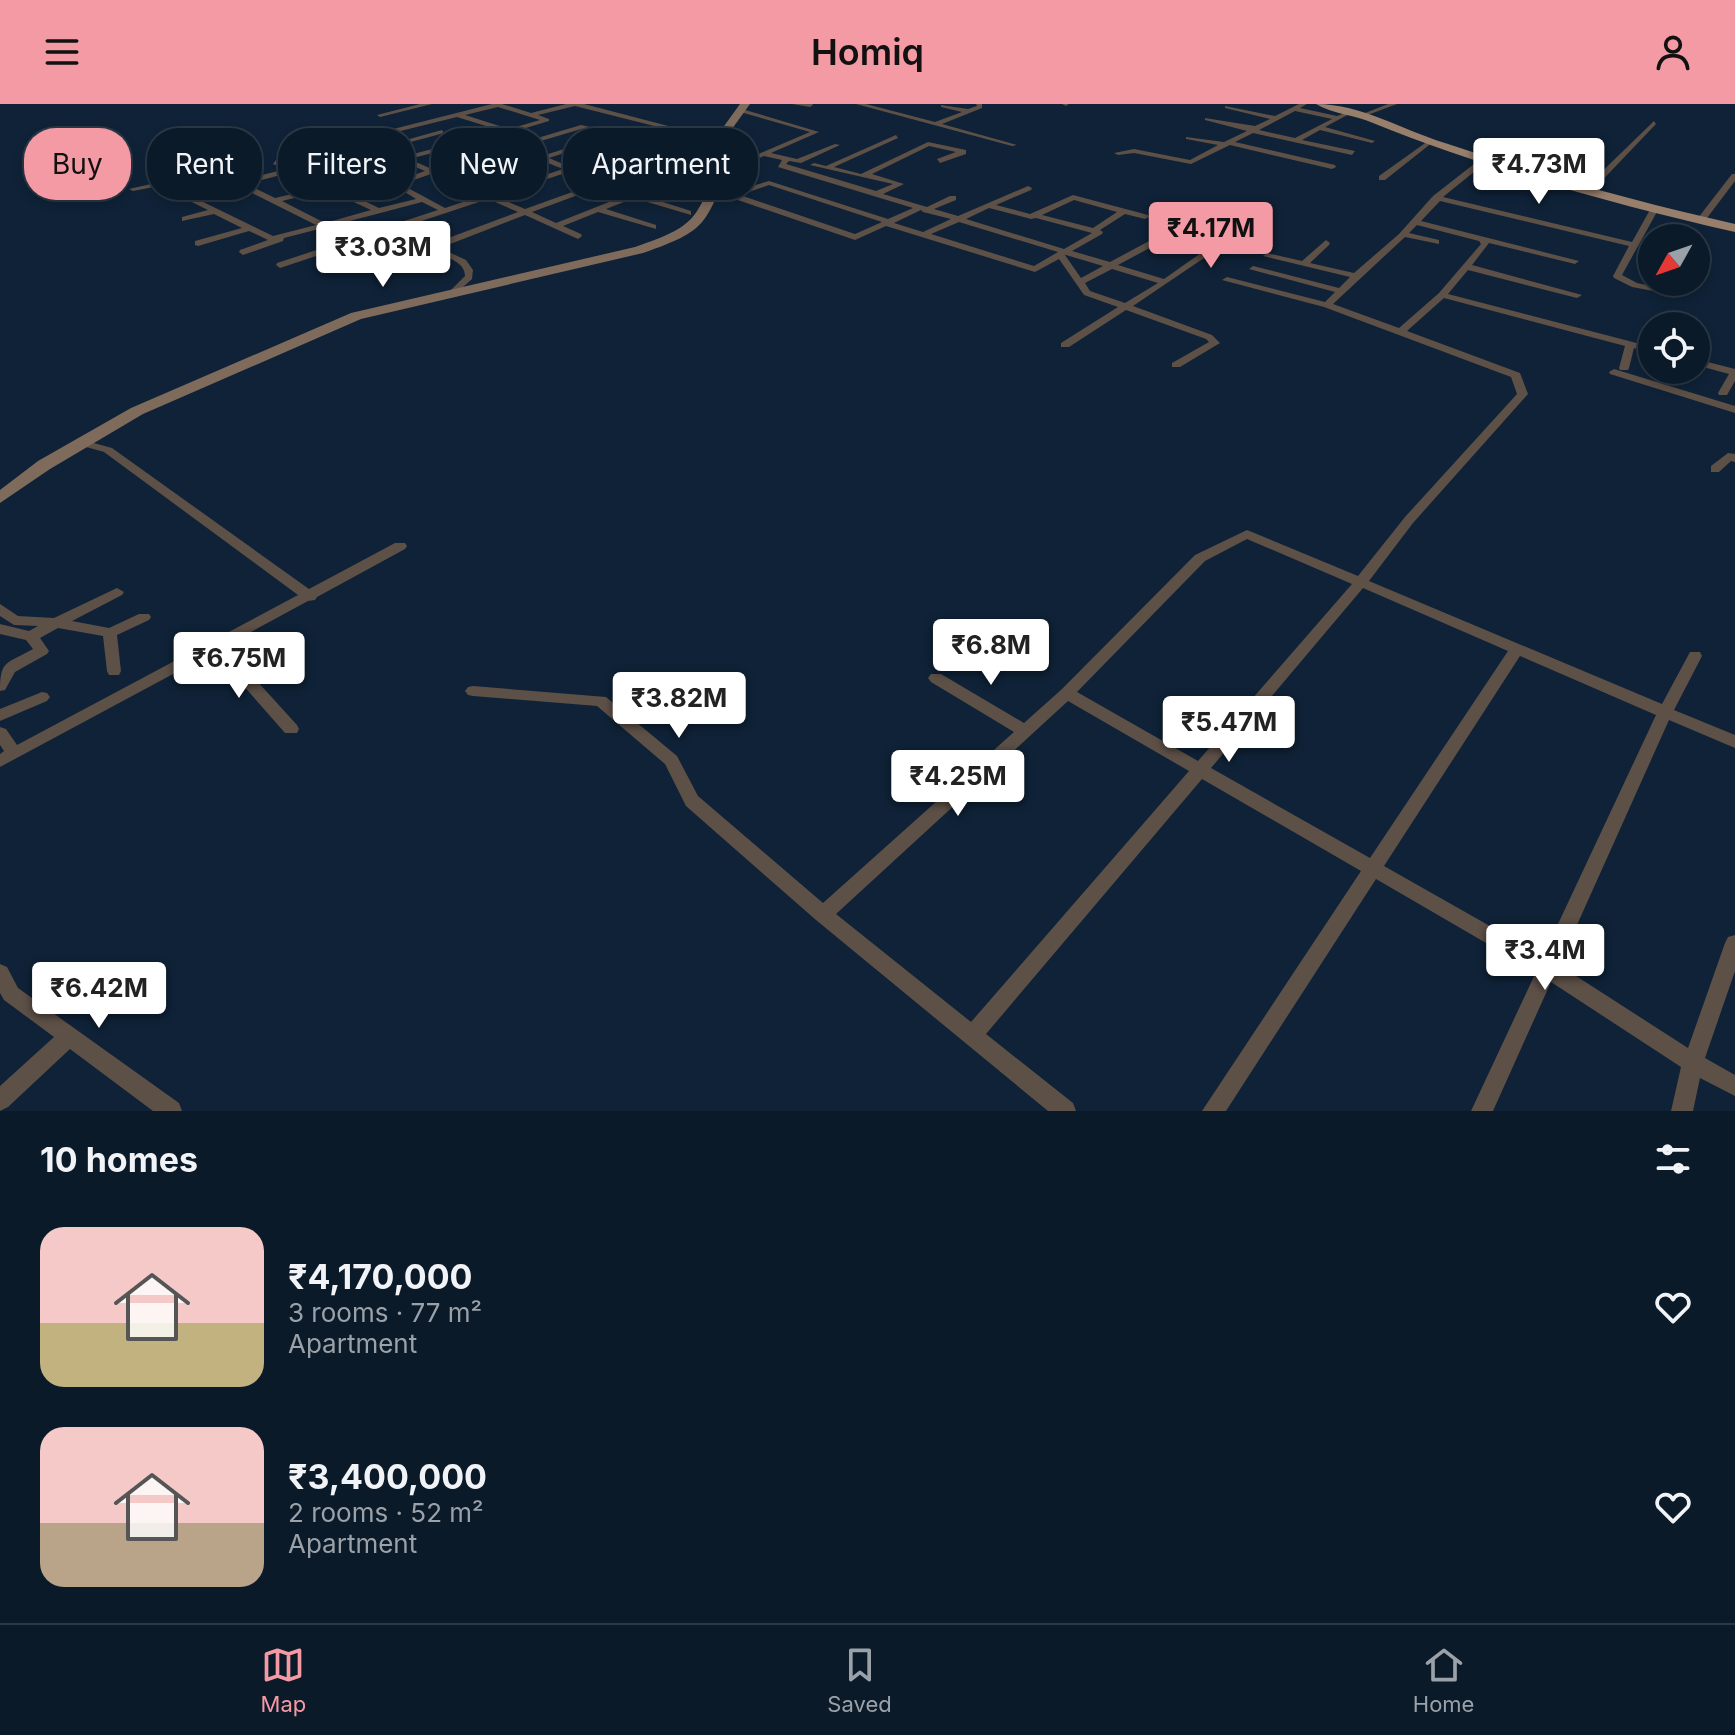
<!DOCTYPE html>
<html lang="en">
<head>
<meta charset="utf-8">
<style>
	:root { --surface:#0b1a29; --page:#192735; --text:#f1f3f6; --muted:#9aa1a8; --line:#2b3846; --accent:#f49aa4 }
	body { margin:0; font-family:Inter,sans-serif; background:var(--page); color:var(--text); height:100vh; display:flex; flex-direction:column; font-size:30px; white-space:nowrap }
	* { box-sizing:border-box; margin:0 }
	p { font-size:26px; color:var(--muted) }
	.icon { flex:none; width:44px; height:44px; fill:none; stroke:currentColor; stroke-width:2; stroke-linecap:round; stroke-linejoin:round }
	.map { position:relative; height:1007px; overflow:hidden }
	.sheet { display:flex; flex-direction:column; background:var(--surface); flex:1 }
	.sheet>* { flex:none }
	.guide { position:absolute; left:24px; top:24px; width:800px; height:72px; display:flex; gap:16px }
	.needle { width:52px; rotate:230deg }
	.buttons { position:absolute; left:1638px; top:120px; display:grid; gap:16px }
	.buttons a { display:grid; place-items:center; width:72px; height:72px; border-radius:50%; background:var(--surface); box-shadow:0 4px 12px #0003,0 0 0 2px var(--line); font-size:40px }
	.price { position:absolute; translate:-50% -68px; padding:0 18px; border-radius:8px; background:#fff; color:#222; font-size:26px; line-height:52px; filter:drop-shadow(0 2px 4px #0008) }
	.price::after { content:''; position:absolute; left:50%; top:48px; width:24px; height:18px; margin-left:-12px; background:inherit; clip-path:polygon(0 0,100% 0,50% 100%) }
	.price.on { background:var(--accent); color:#111 }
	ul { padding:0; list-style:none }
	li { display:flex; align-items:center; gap:24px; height:200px; padding:0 40px }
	li span { display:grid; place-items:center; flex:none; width:224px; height:160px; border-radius:24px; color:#555 }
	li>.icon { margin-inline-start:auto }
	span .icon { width:96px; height:96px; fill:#fffc; stroke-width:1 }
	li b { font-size:34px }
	h2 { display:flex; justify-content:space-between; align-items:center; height:96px; padding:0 40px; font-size:34px }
	.tag { padding:0 28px; border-radius:32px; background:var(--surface); box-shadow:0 4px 12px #0003,0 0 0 2px var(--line); font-size:28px; line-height:72px }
	.tag.on { background:var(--accent); color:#111 }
	header { display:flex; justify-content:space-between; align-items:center; height:104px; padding:0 40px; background:var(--accent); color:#111; font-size:36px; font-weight:600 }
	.tabs { display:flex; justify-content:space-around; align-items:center; height:112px; border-top:2px solid var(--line); background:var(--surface); font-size:22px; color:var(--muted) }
	.tabs a { display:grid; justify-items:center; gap:4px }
	.tabs .on { color:var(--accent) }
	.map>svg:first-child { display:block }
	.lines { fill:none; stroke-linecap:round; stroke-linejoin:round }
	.street { fill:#5d5047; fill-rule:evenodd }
	.secondary { fill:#7e6b5c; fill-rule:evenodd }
	.primary { fill:#987f6c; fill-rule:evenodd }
</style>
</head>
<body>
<header><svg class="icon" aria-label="menu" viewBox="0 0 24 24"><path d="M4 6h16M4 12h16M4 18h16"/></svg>Homiq<svg class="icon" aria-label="person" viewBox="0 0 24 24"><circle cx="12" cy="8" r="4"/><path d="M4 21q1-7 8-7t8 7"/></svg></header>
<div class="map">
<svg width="1735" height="1007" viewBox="0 0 1735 1007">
	<rect width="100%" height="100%" fill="#0f2237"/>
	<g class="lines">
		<path class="street" d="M 420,0 L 432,0 L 380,13 L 377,11 Z
			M 492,0 L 502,0 L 531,9 L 566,0 L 584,0 L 722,36 L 719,38 L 685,30 L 603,57 L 663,77 L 670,76 L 670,79 L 690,85 L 690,89 L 687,89 L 664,82 L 641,91 L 691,107 L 691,111 L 634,94 L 606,105 L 656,121 L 656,125 L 598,108 L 563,122 L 581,130 L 582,132 L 578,135 L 525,111 L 440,144 L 466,156 L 473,166 L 472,175 L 453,192 L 448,189 L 465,172 C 465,157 445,153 432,147 L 411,154 L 408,153 L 408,149 L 518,108 L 488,95 L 280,164 L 276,161 L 277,159 L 347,136 L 323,124 L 284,134 L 283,137 L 243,151 L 239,148 L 240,146 L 268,136 L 249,127 L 198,142 L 195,141 L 195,137 L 242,124 L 214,110 L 182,117 L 182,113 L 208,106 L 159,82 L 133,87 L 129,85 L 160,78 L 187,90 L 286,65 L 273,60 L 276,56 L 294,64 L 332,54 L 359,64 L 502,27 L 457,13 L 340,42 L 338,39 ZM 575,2 L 678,28 L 652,36 L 581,21 L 514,41 L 495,33 L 549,17 L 549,15 L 538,11 ZM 498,3 L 540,16 L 509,25 L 465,11 ZM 581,25 L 608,31 L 542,52 L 521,43 ZM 616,32 L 645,38 L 570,63 L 549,54 ZM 487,35 L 563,65 L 533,75 L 456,43 ZM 448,45 L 525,78 L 489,90 L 409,55 ZM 401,57 L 425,67 L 405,74 L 400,85 L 416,95 L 379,104 L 338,84 L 387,79 L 391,77 L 390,75 L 330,81 L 300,66 L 332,58 L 359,68 ZM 596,59 L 625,69 L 525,105 L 495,92 ZM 292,68 L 322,83 L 275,94 L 246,80 ZM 431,70 L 481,92 L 445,104 L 408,84 L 411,77 ZM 632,71 L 657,79 L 556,119 L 532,108 ZM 238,82 L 316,121 L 273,132 L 193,93 ZM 328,86 L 371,106 L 325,119 L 282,97 ZM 422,98 L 438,106 L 355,133 L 331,122 Z
			M 792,0 L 812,0 L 813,1 L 810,3 Z
			M 856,0 L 866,0 L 935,18 L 962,8 L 941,3 L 941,1 L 968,5 L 977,2 L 976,0 L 982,0 L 982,4 L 942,20 L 1017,41 L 1012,42 Z
			M 1062,0 L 1069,0 L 1066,2 Z
			M 1299,0 L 1307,0 L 1300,4 L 1337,12 L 1353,6 L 1353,8 L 1325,23 L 1375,37 L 1372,39 L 1320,26 L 1302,36 L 1355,47 L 1352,51 L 1253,29 L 1235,38 L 1335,61 L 1336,63 L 1332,65 L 1230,41 L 1191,60 L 1134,49 L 1118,51 L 1114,49 L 1134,45 L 1190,56 L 1218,41 L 1186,35 L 1186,33 L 1224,38 L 1247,27 L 1205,16 L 1205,14 L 1255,22 L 1270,15 L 1225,4 L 1225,2 L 1275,12 ZM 1295,7 L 1332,15 L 1295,34 L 1259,26 Z
			M 1388,0 L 1397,0 L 1365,12 L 1360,11 Z
			M 742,5 L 819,28 L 771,49 L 797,55 L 835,40 L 840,41 L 801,59 L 789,57 L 786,60 L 876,87 L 893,80 L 810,61 L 814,59 L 826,62 L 896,31 L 898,34 L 834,63 L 861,70 L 928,38 L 966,46 L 966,50 L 940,59 L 937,55 L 956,48 L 929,42 L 872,70 L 904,80 L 883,90 L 927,103 L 950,92 L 956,92 L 956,96 L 934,105 L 958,112 L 1028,82 L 1032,84 L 1031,86 L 996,101 L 1030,110 L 1073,91 L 1148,111 L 1149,113 L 1145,115 L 1125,110 L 1100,126 L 1103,128 L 1102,130 L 1072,147 L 1110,158 L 1151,136 L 1157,136 L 1157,140 L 1118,161 L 1164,175 L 1235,125 L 1241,125 L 1241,129 L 1133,202 L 1212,231 L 1220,239 L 1180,263 L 1172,263 L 1172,259 L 1209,238 L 1206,235 L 1126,206 L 1069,243 L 1061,243 L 1061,239 L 1118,203 L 1084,191 L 1059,155 L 1035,168 L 886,122 L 855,136 L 729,93 L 729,89 L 769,77 L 888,115 L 913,104 L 778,63 L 782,56 L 764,52 L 757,55 L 718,48 L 720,45 L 756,51 L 810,28 L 740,8 ZM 769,81 L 882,118 L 855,130 L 740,91 ZM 1074,96 L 1117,108 L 1093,124 L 1042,111 ZM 989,104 L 1031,115 L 1036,114 L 1092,129 L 1064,145 L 966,115 ZM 921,106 L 923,108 L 951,115 L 923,128 L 894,119 ZM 959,118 L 1058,148 L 1034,162 L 931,130 ZM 1065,151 L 1066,151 L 1103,162 L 1081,174 ZM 1112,165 L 1158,179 L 1125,199 L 1090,187 L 1085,179 Z
			M 1654,17 L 1656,20 L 1591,88 L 1585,88 L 1585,84 Z
			M 442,26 L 444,29 L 381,46 L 377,44 Z
			M 1428,37 L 1433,38 L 1385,76 L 1379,76 L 1379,72 Z
			M 1483,53 L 1490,55 L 1443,93 L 1632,138 L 1651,104 L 1657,104 L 1658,106 L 1622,171 L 1637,179 L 1674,187 L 1669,190 L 1632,183 L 1614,174 L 1613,172 L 1629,142 L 1440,97 L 1421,117 L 1579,157 L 1575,160 L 1489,139 L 1472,161 L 1582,191 L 1577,194 L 1468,166 L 1448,190 L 1652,243 L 1652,249 L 1634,244 L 1629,264 L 1628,266 L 1620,266 L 1619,264 L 1625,242 L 1444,194 L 1407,227 L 1520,269 L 1528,290 L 1413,419 L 1369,477 L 1662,600 L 1690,548 L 1700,548 L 1702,552 L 1674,606 L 1735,631 L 1735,644 L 1669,616 L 1559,861 L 1688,944 L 1725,839 L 1728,833 L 1735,831 L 1735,867 L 1705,954 L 1735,971 L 1735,992 L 1700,974 L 1693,1007 L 1671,1007 L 1681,963 L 1551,878 L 1493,1007 L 1471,1007 L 1536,868 L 1376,775 L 1226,1007 L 1202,1007 L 1361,767 L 1202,675 L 986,930 L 1073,999 L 1076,1007 L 1048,1007 L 816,816 L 686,702 L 665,660 L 597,602 L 473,592 L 468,591 L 465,587 L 468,583 L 473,582 L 606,593 L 677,652 L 698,692 L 823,799 L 1014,628 L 931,578 L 928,574 L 931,570 L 941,570 L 1024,619 L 1062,585 L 1195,451 L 1247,426 L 1358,472 L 1405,413 L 1517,290 L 1511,273 L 1324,203 L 1222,176 L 1227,173 L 1325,198 L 1335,188 L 1249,165 L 1253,162 L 1339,184 L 1350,173 L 1263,152 L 1267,149 L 1302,157 L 1326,136 L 1330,139 L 1329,141 L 1310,159 L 1354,169 L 1399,130 L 1433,92 ZM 1417,121 L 1479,137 L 1481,140 L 1439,189 L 1399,224 L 1333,200 L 1405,133 L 1439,140 L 1439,136 L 1409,129 ZM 1247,435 L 1352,480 L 1198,657 L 1077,588 L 1205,457 ZM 1363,484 L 1508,547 L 1370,754 L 1211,664 ZM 1520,552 L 1656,611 L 1543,852 L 1384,762 ZM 1068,597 L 1189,667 L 971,918 L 836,810 Z
			M 1732,70 L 1735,70 L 1735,77 L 1704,118 L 1698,118 L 1698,114 Z
			M 1696,255 L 1735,265 L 1735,277 L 1727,291 L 1719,291 L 1718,289 L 1729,270 L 1696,261 Z
			M 1614,265 L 1735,302 L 1735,309 L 1610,270 L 1609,268 Z
			M 83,336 L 112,344 L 309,485 L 395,439 L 405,439 L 407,442 L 405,445 L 317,493 L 315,496 L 308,497 L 225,542 L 297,621 L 299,625 L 297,629 L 285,629 L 214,548 L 0,663 L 0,650 L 4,647 L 0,641 L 0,623 L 6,625 L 17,641 L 298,491 L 104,348 L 79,341 L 79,337 Z
			M 1728,349 L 1735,350 L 1735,358 L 1731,357 L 1719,368 L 1711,368 L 1711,362 Z
			M 117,484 L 124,488 L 122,491 L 72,517 L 109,524 L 139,510 L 149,510 L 151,513 L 149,516 L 117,531 L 121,567 L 119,571 L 109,571 L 107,567 L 103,532 L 58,524 L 40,534 L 49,547 L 47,550 L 15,568 L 5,586 L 0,587 C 0,555 7,560 33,545 L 26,536 L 0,530 L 0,520 L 29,527 L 38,522 L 14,521 L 0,512 L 0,500 L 18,512 L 54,514 Z
			M 42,588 L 47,589 L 50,593 L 47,597 L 0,617 L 0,605 Z
			M 0,860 L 7,863 L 18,884 L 179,999 L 182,1007 L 153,1007 L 70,945 L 8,1003 L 0,1007 L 0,982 L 54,933 L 4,896 L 0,889 Z"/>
		<path class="secondary" d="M 740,0 L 750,0 L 724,36 L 731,57 C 705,119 710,126 643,149 L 361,215 L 143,310 L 50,365 L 0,399 L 0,386 L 38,357 L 131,304 L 351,209 L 635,143 C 699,121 694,116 721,57 L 714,36 Z"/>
		<path class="primary" d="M 1316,0 C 1362,0 1402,26 1445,39 C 1540,71 1637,98 1735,120 L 1735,128 C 1613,100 1490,66 1373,19 C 1355,11 1332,10 1316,0 Z"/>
	</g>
</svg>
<div class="buttons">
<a><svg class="needle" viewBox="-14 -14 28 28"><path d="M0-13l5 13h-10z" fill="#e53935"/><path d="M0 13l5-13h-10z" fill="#9aa1a8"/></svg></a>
<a><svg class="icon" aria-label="locate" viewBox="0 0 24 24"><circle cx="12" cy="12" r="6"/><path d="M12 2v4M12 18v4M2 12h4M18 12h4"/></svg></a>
</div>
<b class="price" style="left:1539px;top:102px">₹4.73M</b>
<b class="price on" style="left:1211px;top:166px">₹4.17M</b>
<b class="price" style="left:383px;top:185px">₹3.03M</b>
<b class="price" style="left:991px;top:583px">₹6.8M</b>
<b class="price" style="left:239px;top:596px">₹6.75M</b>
<b class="price" style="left:679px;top:636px">₹3.82M</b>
<b class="price" style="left:1229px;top:660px">₹5.47M</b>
<b class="price" style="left:958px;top:714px">₹4.25M</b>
<b class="price" style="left:1545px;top:888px">₹3.4M</b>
<b class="price" style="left:99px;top:926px">₹6.42M</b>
<div class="guide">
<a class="tag on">Buy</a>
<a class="tag">Rent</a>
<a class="tag">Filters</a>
<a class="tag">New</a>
<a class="tag">Apartment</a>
</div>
</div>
<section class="sheet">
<h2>10 homes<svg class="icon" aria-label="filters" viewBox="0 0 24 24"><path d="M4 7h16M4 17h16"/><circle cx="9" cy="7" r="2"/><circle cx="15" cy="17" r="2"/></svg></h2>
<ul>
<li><span style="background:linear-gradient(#f6c9c9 60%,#c2b280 0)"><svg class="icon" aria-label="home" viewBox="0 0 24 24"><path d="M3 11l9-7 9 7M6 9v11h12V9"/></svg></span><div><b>₹4,170,000</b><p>3 rooms · 77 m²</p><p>Apartment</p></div><svg class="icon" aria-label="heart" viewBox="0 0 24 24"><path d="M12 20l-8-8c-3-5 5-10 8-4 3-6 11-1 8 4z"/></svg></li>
<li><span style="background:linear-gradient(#f6c9c9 60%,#b9a48a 0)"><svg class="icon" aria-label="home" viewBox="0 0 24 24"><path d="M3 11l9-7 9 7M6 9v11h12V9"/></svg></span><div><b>₹3,400,000</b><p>2 rooms · 52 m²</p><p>Apartment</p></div><svg class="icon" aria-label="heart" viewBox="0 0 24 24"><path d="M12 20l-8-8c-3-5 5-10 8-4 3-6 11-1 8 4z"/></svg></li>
</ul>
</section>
<nav class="tabs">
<a class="on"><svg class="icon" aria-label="map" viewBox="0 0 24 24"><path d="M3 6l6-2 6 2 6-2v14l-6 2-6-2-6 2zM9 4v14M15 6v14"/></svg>Map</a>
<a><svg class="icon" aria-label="saved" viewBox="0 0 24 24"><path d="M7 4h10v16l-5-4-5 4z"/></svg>Saved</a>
<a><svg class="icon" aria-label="home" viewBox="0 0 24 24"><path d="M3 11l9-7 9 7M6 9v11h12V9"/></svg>Home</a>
</nav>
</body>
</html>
